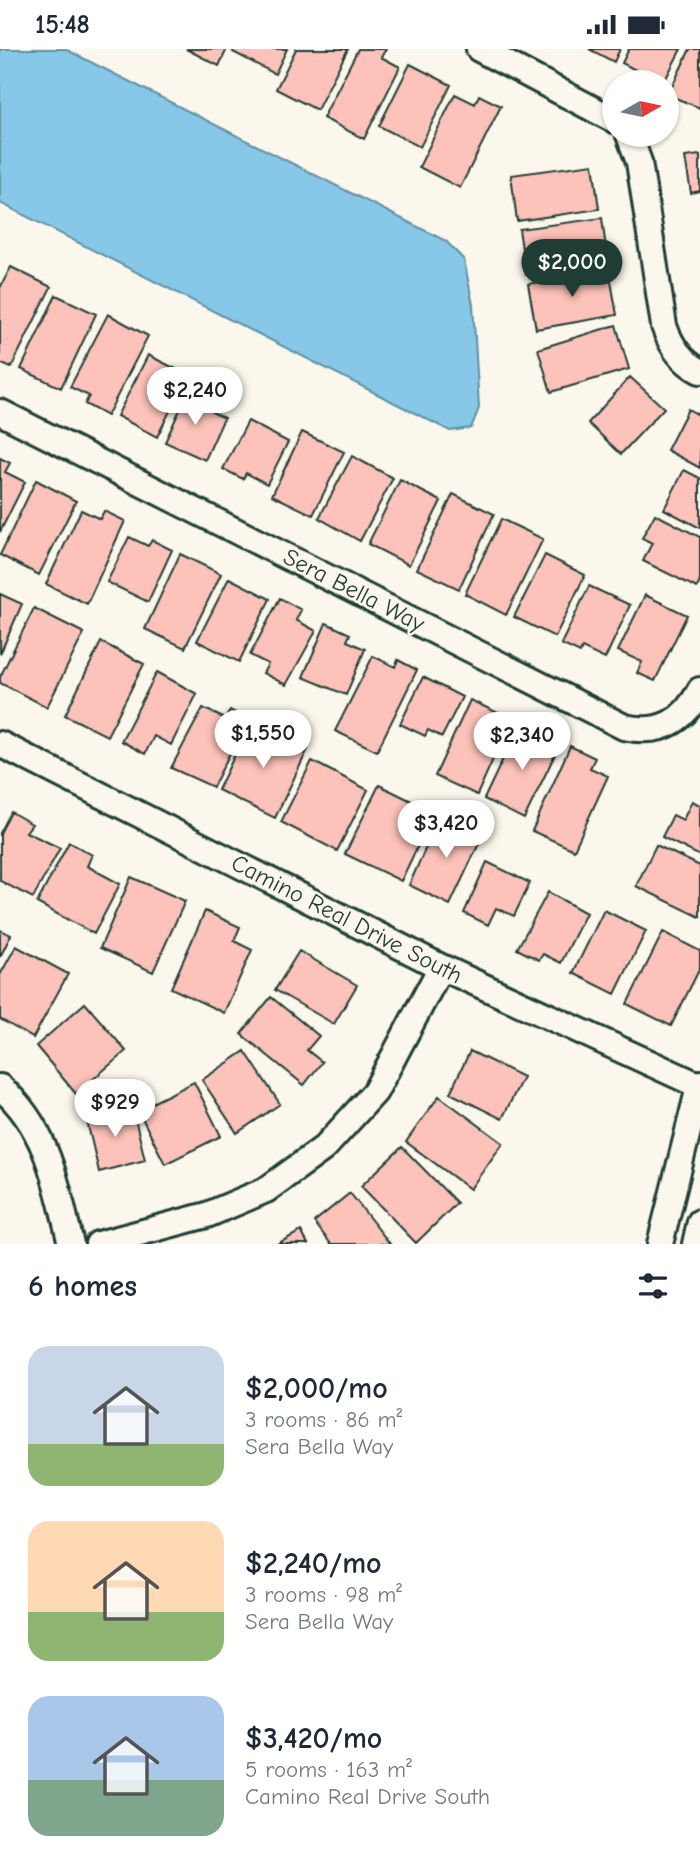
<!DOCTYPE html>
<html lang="en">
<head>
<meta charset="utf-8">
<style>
	:root { --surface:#fff; --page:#f6f6f7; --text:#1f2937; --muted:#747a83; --accent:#1f3d34 }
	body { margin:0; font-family:"Comic Neue",sans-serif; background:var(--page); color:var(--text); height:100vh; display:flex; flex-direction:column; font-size:26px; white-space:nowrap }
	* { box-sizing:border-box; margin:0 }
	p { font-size:23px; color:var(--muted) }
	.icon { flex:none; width:38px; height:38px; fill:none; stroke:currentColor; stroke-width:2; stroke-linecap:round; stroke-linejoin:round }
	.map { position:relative; height:1195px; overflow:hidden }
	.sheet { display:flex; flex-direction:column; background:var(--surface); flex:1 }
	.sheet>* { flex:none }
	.needle { width:46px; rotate:81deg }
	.controls { position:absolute; left:602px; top:21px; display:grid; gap:14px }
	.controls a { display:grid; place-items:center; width:77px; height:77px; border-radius:50%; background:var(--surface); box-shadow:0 2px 5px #0004; font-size:35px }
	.price { position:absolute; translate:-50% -60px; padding:0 16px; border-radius:24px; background:#fff; color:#222; font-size:23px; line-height:46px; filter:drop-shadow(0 2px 4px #0008) }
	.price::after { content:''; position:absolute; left:50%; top:42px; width:21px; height:16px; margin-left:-10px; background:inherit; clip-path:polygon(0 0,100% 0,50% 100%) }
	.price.on { background:var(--accent); color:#fff }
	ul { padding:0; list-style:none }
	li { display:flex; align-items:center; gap:21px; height:175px; padding:0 28px }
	li span { display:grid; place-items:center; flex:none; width:196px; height:140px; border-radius:21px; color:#555 }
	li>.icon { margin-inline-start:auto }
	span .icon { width:84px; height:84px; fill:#fffc; stroke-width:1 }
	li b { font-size:30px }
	h2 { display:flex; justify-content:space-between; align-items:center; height:84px; padding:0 28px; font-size:30px }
	.status { display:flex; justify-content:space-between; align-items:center; height:49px; padding:0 35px; background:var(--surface); direction:ltr }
	.status svg { height:19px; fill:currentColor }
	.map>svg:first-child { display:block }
	.water { fill:#87c8e8; stroke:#5d90a0; stroke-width:2 }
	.building { fill:#fdc2b9; stroke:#1f3d34; stroke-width:2 }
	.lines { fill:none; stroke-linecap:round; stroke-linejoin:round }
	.minor-casing { stroke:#1f3d34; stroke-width:30 }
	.minor { stroke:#fbf7ec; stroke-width:24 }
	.labels { text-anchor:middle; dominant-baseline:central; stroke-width:5; stroke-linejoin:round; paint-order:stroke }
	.street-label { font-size:24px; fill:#1f3d34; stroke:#fbf7ec }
</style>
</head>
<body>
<div class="status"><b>15:48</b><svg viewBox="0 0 49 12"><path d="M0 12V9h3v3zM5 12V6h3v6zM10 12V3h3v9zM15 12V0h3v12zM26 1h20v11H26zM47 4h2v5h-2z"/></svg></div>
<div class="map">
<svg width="700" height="1195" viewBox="0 0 700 1195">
	<rect width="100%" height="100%" fill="#fbf7ec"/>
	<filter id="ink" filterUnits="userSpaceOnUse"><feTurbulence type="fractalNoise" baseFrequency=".0143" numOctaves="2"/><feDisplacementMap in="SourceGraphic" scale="14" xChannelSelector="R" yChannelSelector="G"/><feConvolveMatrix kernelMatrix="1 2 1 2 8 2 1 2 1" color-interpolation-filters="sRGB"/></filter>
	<g filter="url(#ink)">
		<path class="water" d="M 0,0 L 65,0 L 446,192 L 464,211 L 473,256 L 479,359 L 471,379 L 450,382 L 0,154 Z"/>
		<path class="building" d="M 186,0 L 227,0 L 219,17 Z
			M 234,0 L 287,0 L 275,25 L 233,3 Z
			M 296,0 L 348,0 L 317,61 L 276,40 Z
			M 358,0 L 386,0 L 381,8 L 400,18 L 364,90 L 323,69 Z
			M 589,0 L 620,0 L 614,13 Z
			M 629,0 L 681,0 L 664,33 L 659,33 L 622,14 Z
			M 690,0 L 700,0 L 700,59 L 668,46 Z
			M 410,15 L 451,36 L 420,98 L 379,77 Z
			M 455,45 L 475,55 L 479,46 L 501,57 L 460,139 L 419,118 Z
			M 700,106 L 700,142 L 691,144 L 685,108 Z
			M 593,115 L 599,160 L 517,172 L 511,126 Z
			M 602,169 L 608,215 L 526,226 L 519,180 Z
			M 11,218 L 51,238 L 11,319 L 0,314 L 0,239 Z
			M 609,221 L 617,266 L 536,280 L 528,235 Z
			M 56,246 L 96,265 L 61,339 L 21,320 Z
			M 108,265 L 148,287 L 107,367 L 85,355 L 89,347 L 70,338 Z
			M 616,276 L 629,320 L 551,343 L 538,300 Z
			M 148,306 L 188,326 L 157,388 L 117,367 Z
			M 630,328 L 664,359 L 621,405 L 588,374 Z
			M 187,345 L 215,357 L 212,363 L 224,369 L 205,411 L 165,393 Z
			M 688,360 L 700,367 L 700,419 L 667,401 Z
			M 248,372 L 288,393 L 267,435 L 246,424 L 243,430 L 223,420 Z
			M 302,383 L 344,403 L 313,466 L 272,446 Z
			M 352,407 L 393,429 L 360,492 L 319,469 Z
			M 0,409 L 10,414 L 5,423 L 25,433 L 0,483 Z
			M 684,421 L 700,429 L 700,479 L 664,460 Z
			M 36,431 L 76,452 L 39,526 L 0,506 Z
			M 400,431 L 441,452 L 409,516 L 368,495 Z
			M 453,445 L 494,465 L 459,540 L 417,520 Z
			M 81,461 L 100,470 L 104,462 L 125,472 L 87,555 L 46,535 Z
			M 655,465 L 700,488 L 700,532 L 697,539 L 643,512 L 652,494 L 642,489 Z
			M 501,470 L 543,490 L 506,566 L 465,545 Z
			M 129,488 L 148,497 L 152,491 L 172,501 L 148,553 L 107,533 Z
			M 180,505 L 221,525 L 185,599 L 145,580 Z
			M 545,506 L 585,526 L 555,588 L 514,568 Z
			M 229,529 L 270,550 L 239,613 L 197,592 Z
			M 589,537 L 630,556 L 605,610 L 582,599 L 580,604 L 561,595 Z
			M 0,545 L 22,555 L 0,605 Z
			M 645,546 L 687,566 L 655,632 L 637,624 L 642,613 L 618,602 Z
			M 280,549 L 301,561 L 296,571 L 316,582 L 286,636 L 263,624 L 268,615 L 250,606 Z
			M 34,559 L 84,584 L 47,658 L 0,634 L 0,628 Z
			M 326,574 L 350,585 L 347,592 L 365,600 L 346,646 L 303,628 Z
			M 101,593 L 144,615 L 107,687 L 65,666 Z
			M 373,607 L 395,618 L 398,611 L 417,621 L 377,702 L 335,682 Z
			M 157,623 L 197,645 L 171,696 L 154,687 L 145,705 L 121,692 Z
			M 423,628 L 462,648 L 442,688 L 428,681 L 425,687 L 400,675 Z
			M 470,651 L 511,670 L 477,746 L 435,727 Z
			M 203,659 L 225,670 L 230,661 L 247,670 L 213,738 L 171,719 Z
			M 251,672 L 308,700 L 275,769 L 218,741 Z
			M 519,676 L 560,695 L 524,770 L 484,750 Z
			M 570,697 L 595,709 L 590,719 L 608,727 L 574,801 L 532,782 Z
			M 312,712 L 368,741 L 337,802 L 281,773 Z
			M 379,736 L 434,763 L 401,832 L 345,805 Z
			M 692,752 L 700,756 L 700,807 L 662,788 L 673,766 L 683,771 Z
			M 11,763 L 32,775 L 26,783 L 60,799 L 33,849 L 0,832 L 0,784 Z
			M 440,767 L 483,786 L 450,856 L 409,836 Z
			M 69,793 L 92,806 L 87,817 L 120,835 L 94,885 L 37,854 Z
			M 656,796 L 700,817 L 700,868 L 636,837 Z
			M 487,813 L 530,834 L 514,867 L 496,859 L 488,876 L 464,864 Z
			M 131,828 L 185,852 L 153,923 L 100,899 Z
			M 548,843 L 586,864 L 561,914 L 543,905 L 539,911 L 517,900 Z
			M 604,861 L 646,882 L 615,945 L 573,924 Z
			M 205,862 L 240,878 L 234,892 L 252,901 L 224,964 L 171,939 Z
			M 0,881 L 11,886 L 0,908 Z
			M 663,883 L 700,902 L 700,919 L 671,977 L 627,955 Z
			M 16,897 L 68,925 L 33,989 L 0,970 L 0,926 Z
			M 299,902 L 357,936 L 334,975 L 275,941 Z
			M 271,948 L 319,987 L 307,1001 L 322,1013 L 304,1036 L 241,985 Z
			M 85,954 L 126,1002 L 76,1045 L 36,997 Z
			M 245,1002 L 280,1055 L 237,1084 L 202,1031 Z
			M 470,1002 L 523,1028 L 502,1070 L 450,1044 Z
			M 194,1033 L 221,1087 L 165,1115 L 138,1061 Z
			M 439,1047 L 503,1094 L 470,1140 L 406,1093 Z
			M 132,1057 L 145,1111 L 99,1123 L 86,1068 Z
			M 402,1098 L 457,1154 L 416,1194 L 361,1137 Z
			M 350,1144 L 390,1195 L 331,1195 L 314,1173 Z
			M 301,1182 L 308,1195 L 277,1195 Z"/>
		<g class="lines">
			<g class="minor-casing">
				<path id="minor" d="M 479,0 L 614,71
					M 629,86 L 639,113 L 664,277 C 671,297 681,312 700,322
					M 0,363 L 624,678 C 660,686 684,673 700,641
					M 0,695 L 441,918 L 700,1037
					M 0,1038 C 48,1078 57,1138 71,1195
					M 98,1195 L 207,1166 L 266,1141 L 324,1099 L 375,1043 L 441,918
					M 660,1195 L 700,1034
					M 695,1195 L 700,1173"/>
			</g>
			<use href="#minor" class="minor"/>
		</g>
	</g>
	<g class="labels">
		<g class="street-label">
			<text transform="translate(354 541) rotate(27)">Sera Bella Way</text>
			<text transform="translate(347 870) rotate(27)">Camino Real Drive South</text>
		</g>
	</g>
</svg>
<div class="controls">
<a><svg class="needle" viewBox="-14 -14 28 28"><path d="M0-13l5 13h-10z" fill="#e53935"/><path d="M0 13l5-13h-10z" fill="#747a83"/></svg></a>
</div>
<b class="price on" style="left:572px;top:250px">$2,000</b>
<b class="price" style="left:195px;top:378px">$2,240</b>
<b class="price" style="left:263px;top:721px">$1,550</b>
<b class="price" style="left:522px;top:723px">$2,340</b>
<b class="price" style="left:446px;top:811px">$3,420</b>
<b class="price" style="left:115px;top:1090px">$929</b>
</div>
<section class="sheet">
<h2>6 homes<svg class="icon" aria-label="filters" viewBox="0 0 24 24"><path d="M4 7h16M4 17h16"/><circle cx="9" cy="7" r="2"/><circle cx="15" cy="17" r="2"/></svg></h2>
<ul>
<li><span style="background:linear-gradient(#c9d6e8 70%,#8fb573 0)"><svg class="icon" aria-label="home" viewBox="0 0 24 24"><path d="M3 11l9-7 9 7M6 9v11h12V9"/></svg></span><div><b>$2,000/mo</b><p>3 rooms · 86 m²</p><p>Sera Bella Way</p></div></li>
<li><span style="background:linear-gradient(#ffd9b3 65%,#8fb573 0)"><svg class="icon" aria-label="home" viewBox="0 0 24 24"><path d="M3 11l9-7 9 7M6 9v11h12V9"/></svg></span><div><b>$2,240/mo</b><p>3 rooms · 98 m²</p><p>Sera Bella Way</p></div></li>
<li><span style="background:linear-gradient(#a9c7e8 60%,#7fa58c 0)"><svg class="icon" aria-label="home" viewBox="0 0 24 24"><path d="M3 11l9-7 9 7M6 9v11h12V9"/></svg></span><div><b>$3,420/mo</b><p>5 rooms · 163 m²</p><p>Camino Real Drive South</p></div></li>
</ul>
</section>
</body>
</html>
